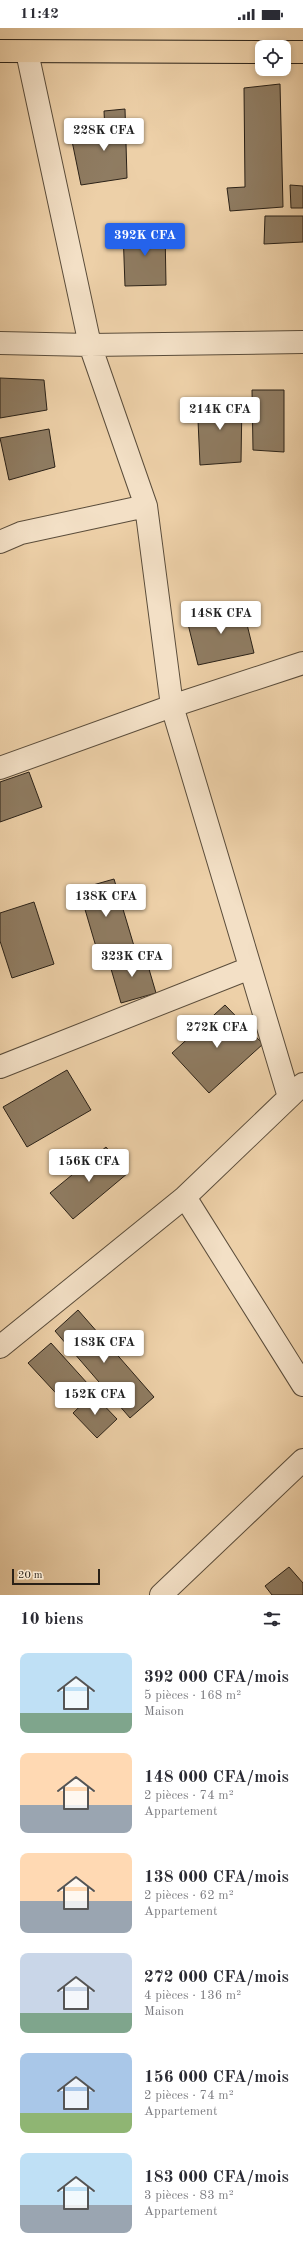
<!DOCTYPE html>
<html lang="fr">
<head>
<meta charset="utf-8">
<style>
	:root { --surface:#fff; --page:#f2f2f3; --text:#2b2b33; --muted:#7c7c81; --accent:#2563eb }
	body { margin:0; font-family:"Old Standard TT",serif; background:var(--page); color:var(--text); height:100vh; display:flex; flex-direction:column; font-size:15px; white-space:nowrap }
	* { box-sizing:border-box; margin:0 }
	p { font-size:13px; color:var(--muted) }
	.icon { flex:none; width:22px; height:22px; fill:none; stroke:currentColor; stroke-width:2; stroke-linecap:round; stroke-linejoin:round }
	.map { position:relative; height:1567px; overflow:hidden }
	.panel { display:flex; flex-direction:column; background:var(--surface); flex:1 }
	.panel>* { flex:none }
	.buttons { position:absolute; left:255px; top:12px; display:grid; gap:8px }
	.buttons a { display:grid; place-items:center; width:36px; height:36px; border-radius:8px; background:var(--surface); box-shadow:0 2px 6px #0003; font-size:20px }
	.scale { position:absolute; left:12px; bottom:10px; width:88px; box-sizing:border-box; padding-left:4px; border:2px solid #2a2117; border-top:0; font-size:11px; line-height:14px; white-space:nowrap; color:#2a2117; -webkit-text-stroke:3px #f3e0c6; paint-order:stroke }
	.price { position:absolute; translate:-50% -34px; padding:0 9px; border-radius:4px; background:#fff; color:#222; font-size:13px; line-height:26px; filter:drop-shadow(0 1px 2px #0008) }
	.price::after { content:''; position:absolute; left:50%; top:24px; width:12px; height:9px; margin-left:-6px; background:inherit; clip-path:polygon(0 0,100% 0,50% 100%) }
	.price.current { background:var(--accent); color:#fff }
	ul { padding:0; list-style:none }
	li { display:flex; align-items:center; gap:12px; height:100px; padding:0 20px }
	li span { display:grid; place-items:center; flex:none; width:112px; height:80px; border-radius:8px; color:#555 }
	li>.icon { margin-inline-start:auto }
	span .icon { width:48px; height:48px; fill:#fffc; stroke-width:1 }
	li b { font-size:17px }
	h2 { display:flex; justify-content:space-between; align-items:center; height:48px; padding:0 20px; font-size:17px }
	.status { display:flex; justify-content:space-between; align-items:center; height:28px; padding:0 20px; background:var(--surface); direction:ltr }
	.status svg { height:11px; fill:currentColor }
	.map>svg:first-child { display:block }
	.building { fill:#8f7c62; stroke:#2a2117 }
	.lines { fill:none; stroke-linecap:round; stroke-linejoin:round }
	.minor-casing { stroke:#5b4d3b; stroke-width:24 }
	.highway-casing { stroke:#2a2117; stroke-width:24 }
	.minor { stroke:#f3e0c6; stroke-width:22 }
	.highway { stroke:#edd0a8; stroke-width:22 }
</style>
</head>
<body>
<div class="status"><b>11:42</b><svg viewBox="0 0 49 12"><path d="M0 12V9h3v3zM5 12V6h3v6zM10 12V3h3v9zM15 12V0h3v12zM26 1h20v11H26zM47 4h2v5h-2z"/></svg></div>
<div class="map">
<svg width="303" height="1567" viewBox="0 0 303 1567">
	<rect width="100%" height="100%" fill="#edd0a8"/>
	<filter id="stains"><feTurbulence type="fractalNoise" baseFrequency=".005" numOctaves="4"/><feColorMatrix values="0 0 0 0 .2 0 0 0 0 .09 0 0 0 0 .02 0 0 0 .5 -.17"/></filter>
	<radialGradient id="worn" r=".72"><stop offset=".6" stop-color="#630" stop-opacity="0"/><stop offset="1" stop-color="#630" stop-opacity=".3"/></radialGradient>
	<path class="building" d="M 280,56 L 283,179 L 230,183 L 227,160 L 245,159 L 244,60 Z
		M 125,81 L 127,150 L 81,157 L 72,113 L 105,104 L 104,83 Z
		M 290,157 L 303,158 L 303,180 L 291,180 Z
		M 265,188 L 303,188 L 303,214 L 264,216 Z
		M 165,201 L 166,257 L 125,258 L 123,202 Z
		M 0,350 L 44,352 L 47,382 L 0,390 Z
		M 252,362 L 284,362 L 284,424 L 253,422 Z
		M 197,370 L 242,372 L 241,434 L 200,437 Z
		M 49,401 L 55,439 L 9,452 L 0,410 Z
		M 242,576 L 254,625 L 198,637 L 187,592 Z
		M 29,744 L 42,779 L 0,794 L 0,754 Z
		M 114,851 L 134,918 L 99,929 L 79,861 Z
		M 34,874 L 54,936 L 12,950 L 0,913 L 0,885 Z
		M 144,924 L 156,965 L 121,975 L 109,934 Z
		M 225,977 L 263,1016 L 209,1065 L 172,1025 Z
		M 67,1042 L 91,1082 L 27,1119 L 3,1079 Z
		M 106,1119 L 128,1145 L 73,1191 L 50,1165 Z
		M 78,1282 L 154,1369 L 130,1390 L 55,1303 Z
		M 51,1315 L 88,1356 L 66,1376 L 28,1335 Z
		M 93,1366 L 117,1391 L 97,1410 L 73,1385 Z
		M 289,1539 L 303,1555 L 303,1567 L 272,1567 L 265,1558 Z"/>
	<g class="lines">
		<g class="minor-casing">
			<path id="minor" d="M 27,24 L 90,317 L 146,478 L 172,678 L 289,1069
				M 0,315 L 90,317 L 303,314
				M 0,514 L 21,505 L 146,478
				M 0,740 L 172,678 L 303,635
				M 0,1039 L 250,940
				M 185,1169 L 303,1357
				M 0,1319 L 185,1169 L 303,1056
				M 161,1567 L 303,1432"/>
		</g>
		<g class="highway-casing">
			<path id="highway" d="M 0,23 L 262,24
				M 284,24 L 303,24"/>
		</g>
		<use href="#minor" class="minor"/>
		<use href="#highway" class="highway"/>
	</g>
	<rect width="100%" height="100%" filter="url(#stains)"/>
	<rect width="100%" height="100%" fill="url(#worn)"/>
</svg>
<div class="buttons">
<a><svg class="icon" aria-label="locate" viewBox="0 0 24 24"><circle cx="12" cy="12" r="6"/><path d="M12 2v4M12 18v4M2 12h4M18 12h4"/></svg></a>
</div>
<div class="scale">20 m</div>
<b class="price" style="left:104px;top:124px">228K CFA</b>
<b class="price current" style="left:145px;top:229px">392K CFA</b>
<b class="price" style="left:220px;top:403px">214K CFA</b>
<b class="price" style="left:221px;top:607px">148K CFA</b>
<b class="price" style="left:106px;top:890px">138K CFA</b>
<b class="price" style="left:132px;top:950px">323K CFA</b>
<b class="price" style="left:217px;top:1021px">272K CFA</b>
<b class="price" style="left:89px;top:1155px">156K CFA</b>
<b class="price" style="left:104px;top:1336px">183K CFA</b>
<b class="price" style="left:95px;top:1388px">152K CFA</b>
</div>
<section class="panel">
<h2>10 biens<svg class="icon" aria-label="filters" viewBox="0 0 24 24"><path d="M4 7h16M4 17h16"/><circle cx="9" cy="7" r="2"/><circle cx="15" cy="17" r="2"/></svg></h2>
<ul>
<li><span style="background:linear-gradient(#bfe0f5 75%,#7fa58c 0)"><svg class="icon" aria-label="home" viewBox="0 0 24 24"><path d="M3 11l9-7 9 7M6 9v11h12V9"/></svg></span><div><b>392 000 CFA/mois</b><p>5 pièces · 168 m²</p><p>Maison</p></div></li>
<li><span style="background:linear-gradient(#ffd9b3 65%,#9aa5b1 0)"><svg class="icon" aria-label="home" viewBox="0 0 24 24"><path d="M3 11l9-7 9 7M6 9v11h12V9"/></svg></span><div><b>148 000 CFA/mois</b><p>2 pièces · 74 m²</p><p>Appartement</p></div></li>
<li><span style="background:linear-gradient(#ffd9b3 60%,#9aa5b1 0)"><svg class="icon" aria-label="home" viewBox="0 0 24 24"><path d="M3 11l9-7 9 7M6 9v11h12V9"/></svg></span><div><b>138 000 CFA/mois</b><p>2 pièces · 62 m²</p><p>Appartement</p></div></li>
<li><span style="background:linear-gradient(#c9d6e8 75%,#7fa58c 0)"><svg class="icon" aria-label="home" viewBox="0 0 24 24"><path d="M3 11l9-7 9 7M6 9v11h12V9"/></svg></span><div><b>272 000 CFA/mois</b><p>4 pièces · 136 m²</p><p>Maison</p></div></li>
<li><span style="background:linear-gradient(#a9c7e8 75%,#8fb573 0)"><svg class="icon" aria-label="home" viewBox="0 0 24 24"><path d="M3 11l9-7 9 7M6 9v11h12V9"/></svg></span><div><b>156 000 CFA/mois</b><p>2 pièces · 74 m²</p><p>Appartement</p></div></li>
<li><span style="background:linear-gradient(#bfe0f5 65%,#9aa5b1 0)"><svg class="icon" aria-label="home" viewBox="0 0 24 24"><path d="M3 11l9-7 9 7M6 9v11h12V9"/></svg></span><div><b>183 000 CFA/mois</b><p>3 pièces · 83 m²</p><p>Appartement</p></div></li>
</ul>
</section>
</body>
</html>
